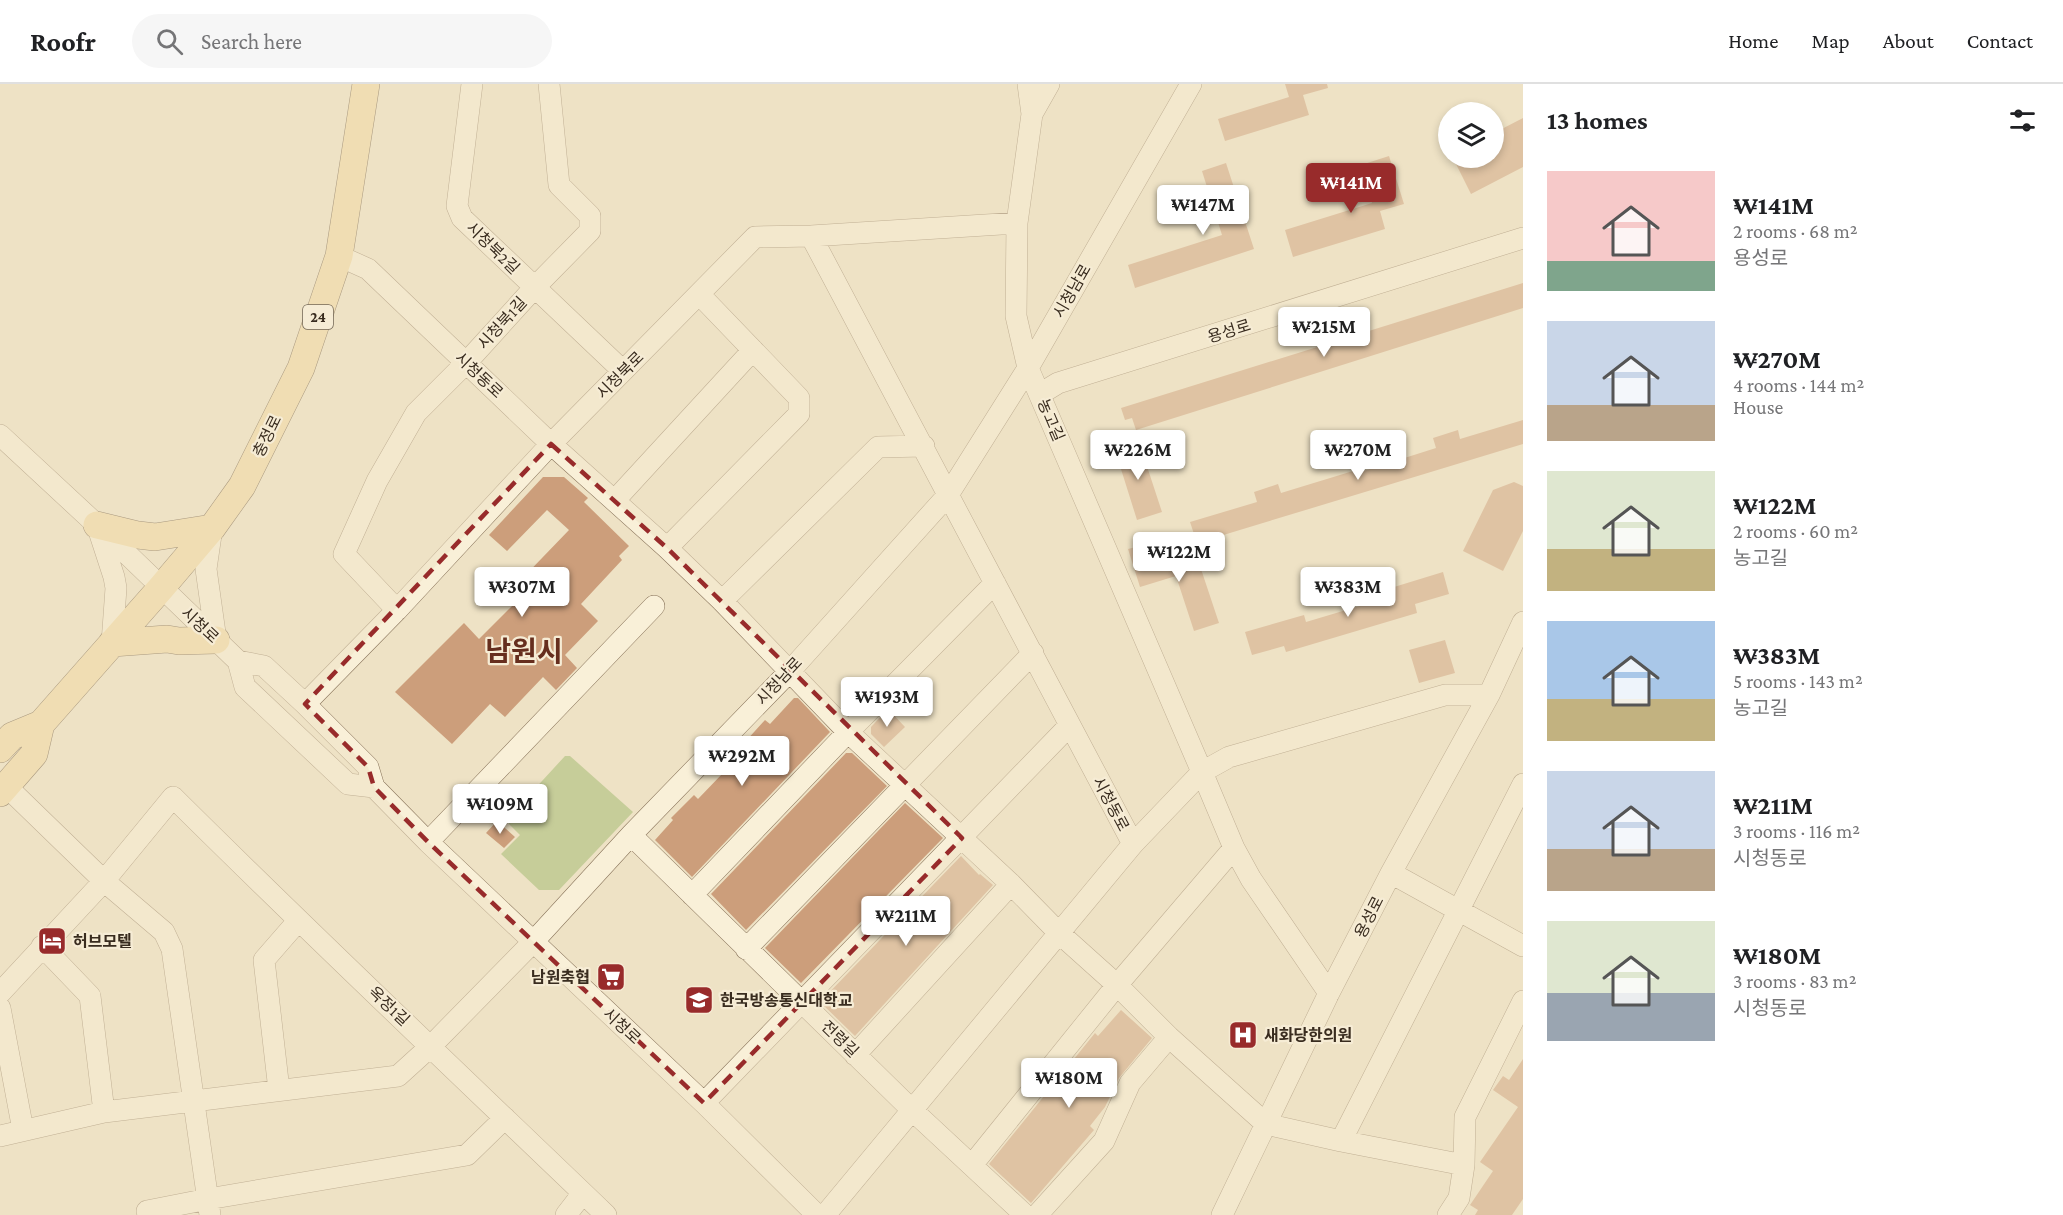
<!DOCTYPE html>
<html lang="en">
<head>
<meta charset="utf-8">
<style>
	:root { --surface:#fff; --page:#f6f6f6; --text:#202124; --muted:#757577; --line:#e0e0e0; --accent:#982b2b }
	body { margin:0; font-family:"Crimson Pro","Noto Sans KR",serif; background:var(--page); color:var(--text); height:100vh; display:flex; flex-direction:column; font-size:22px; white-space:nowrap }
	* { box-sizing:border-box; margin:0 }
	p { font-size:20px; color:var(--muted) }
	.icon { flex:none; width:33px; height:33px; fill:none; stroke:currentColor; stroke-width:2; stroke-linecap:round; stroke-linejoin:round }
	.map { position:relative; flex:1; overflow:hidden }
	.drawer { display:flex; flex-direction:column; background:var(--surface); width:540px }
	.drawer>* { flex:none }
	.tools { position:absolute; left:1438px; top:18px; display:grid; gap:12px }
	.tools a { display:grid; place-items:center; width:66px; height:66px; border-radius:50%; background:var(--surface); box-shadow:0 3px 9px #0003; font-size:30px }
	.price { position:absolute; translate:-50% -51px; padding:0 14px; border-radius:6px; background:#fff; color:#222; font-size:20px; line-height:39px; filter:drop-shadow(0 2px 3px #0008) }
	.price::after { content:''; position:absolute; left:50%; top:36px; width:18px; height:14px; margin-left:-9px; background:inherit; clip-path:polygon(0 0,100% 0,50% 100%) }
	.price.selected { background:var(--accent); color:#fff }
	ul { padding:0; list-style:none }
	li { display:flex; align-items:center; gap:18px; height:150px; padding:0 24px }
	li span { display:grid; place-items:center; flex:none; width:168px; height:120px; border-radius:0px; color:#555 }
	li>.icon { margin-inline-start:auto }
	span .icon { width:72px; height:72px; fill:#fffc; stroke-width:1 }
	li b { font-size:26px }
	h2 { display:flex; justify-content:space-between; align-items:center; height:72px; padding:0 24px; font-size:26px }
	header { display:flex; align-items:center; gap:36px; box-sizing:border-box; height:84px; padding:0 30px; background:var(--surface); border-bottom:2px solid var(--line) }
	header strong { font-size:28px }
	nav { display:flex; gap:33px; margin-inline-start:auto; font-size:21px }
	.search { width:420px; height:54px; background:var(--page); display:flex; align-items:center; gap:15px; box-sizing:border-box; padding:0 21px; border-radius:33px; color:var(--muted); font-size:22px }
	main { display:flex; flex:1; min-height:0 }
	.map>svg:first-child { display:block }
	.green { fill:#c6cd99 }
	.building { fill:#cc9e7b }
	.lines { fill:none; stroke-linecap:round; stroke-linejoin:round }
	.minor-casing { stroke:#89745b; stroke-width:22 }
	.major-casing { stroke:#57422f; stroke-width:28 }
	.minor { stroke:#f9f0d8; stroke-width:21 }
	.major { stroke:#f1d89d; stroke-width:27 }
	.marked { fill:none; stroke:#982b2b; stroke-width:4.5; stroke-dasharray:12 8; stroke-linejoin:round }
	.labels { text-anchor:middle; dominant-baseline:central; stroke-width:4.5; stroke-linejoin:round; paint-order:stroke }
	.shield { fill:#f6ecd5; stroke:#726656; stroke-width:1.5 }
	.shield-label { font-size:15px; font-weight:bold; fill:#392c1f }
	.street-label { font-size:16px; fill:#392c1f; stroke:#f6ecd5 }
	.poi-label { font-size:16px; font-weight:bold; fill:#392c1f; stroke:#f6ecd5; text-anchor:start }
	.town-label { font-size:28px; font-weight:bold; fill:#662e1e; stroke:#f6ecd5 }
</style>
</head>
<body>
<header>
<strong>Roofr</strong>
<div class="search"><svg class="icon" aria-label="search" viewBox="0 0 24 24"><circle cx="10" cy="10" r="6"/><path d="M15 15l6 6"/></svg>Search here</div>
<nav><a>Home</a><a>Map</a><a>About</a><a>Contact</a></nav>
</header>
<main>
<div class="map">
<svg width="1523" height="1131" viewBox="0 0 1523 1131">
	<rect width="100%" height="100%" fill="#eee2c5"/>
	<path class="green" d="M 565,672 L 570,672 L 633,728 L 559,806 L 539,806 L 501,770 L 520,751 L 509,740 L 508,734 Z"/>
	<path class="building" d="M 1285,0 L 1327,0 L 1328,4 L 1303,11 L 1309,31 L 1225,57 L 1218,35 L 1289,13 Z
		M 1523,34 L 1523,83 L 1471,110 L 1453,74 L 1494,74 L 1494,49 Z
		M 1389,72 L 1404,120 L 1380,127 L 1385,145 L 1293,173 L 1285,146 L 1372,119 L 1361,81 Z
		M 1226,79 L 1254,165 L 1135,204 L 1128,181 L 1222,151 L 1202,87 Z
		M 1523,199 L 1523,224 L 1136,346 L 1132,334 L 1125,336 L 1121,324 Z
		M 1523,336 L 1523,360 L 1197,459 L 1190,438 L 1257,418 L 1254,408 L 1278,400 L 1281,409 L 1353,387 L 1354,390 L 1436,364 L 1433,354 L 1458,346 L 1460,355 Z
		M 1139,358 L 1162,428 L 1137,436 L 1115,366 Z
		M 543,393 L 564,393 L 588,414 L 584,418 L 629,462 L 619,472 L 622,476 L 581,520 L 598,537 L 565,571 L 577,584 L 556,606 L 543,593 L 505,633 L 490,620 L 452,660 L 395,608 L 464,539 L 479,555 L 523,511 L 515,502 L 569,446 L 547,426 L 507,467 L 489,451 Z
		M 1514,398 L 1523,402 L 1523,447 L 1503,487 L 1463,467 L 1493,406 Z
		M 1147,460 L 1155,483 L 1196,470 L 1219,539 L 1194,547 L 1176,492 L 1140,503 L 1128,465 Z
		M 1443,488 L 1449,510 L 1415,520 L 1417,529 L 1286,568 L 1284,562 L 1252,571 L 1245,548 L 1304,531 L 1306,538 L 1383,515 L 1381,507 Z
		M 1445,556 L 1455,589 L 1419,599 L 1409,566 Z
		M 794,614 L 798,614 L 830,648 L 692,793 L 655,756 L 673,736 L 671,734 L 694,711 L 698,715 L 749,662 L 745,658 L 765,636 L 770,640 Z
		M 888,625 L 905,643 L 884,663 L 871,650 L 871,643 Z
		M 846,669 L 852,669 L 887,702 L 746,846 L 711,810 Z
		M 905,719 L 943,754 L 801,899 L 765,864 Z
		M 497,737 L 515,753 L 504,764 L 486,749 Z
		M 961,772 L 979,791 L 980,790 L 993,801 L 855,952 L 820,918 Z
		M 1121,926 L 1152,954 L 1119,994 L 1105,1023 L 1090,1042 L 1094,1046 L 1031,1119 L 989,1080 L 1095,949 L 1098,952 Z
		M 1523,975 L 1523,1115 L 1512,1131 L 1475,1131 L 1478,1126 L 1470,1121 L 1493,1087 L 1480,1078 L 1518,1023 L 1493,1006 L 1503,992 L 1509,996 Z"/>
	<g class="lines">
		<g class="minor-casing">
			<path id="minor" d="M 472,0 L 457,122 L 462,134 L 623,287
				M 1028,0 L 1032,30
				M 1049,0 L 1032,30 L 1017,139 L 1016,232 L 1028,284 L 1202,688 L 1229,673 L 1445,611 L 1489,611
				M 811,152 L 1133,760
				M 339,172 L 368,185 L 551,360 L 667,464 L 722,517 L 848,648 L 1011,800 L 1059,849 L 1117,901 L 1169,953 L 1266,1040 L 1341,1057 L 1464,1081
				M 1040,310 L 1058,299 L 1523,154
				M 0,351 L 97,441 L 238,577 L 245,603 L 348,700 L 374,703
				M 615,416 L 753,266
				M 98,444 L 114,493 L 116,504 L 112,559
				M 212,444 L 206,485 L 216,556
				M 667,464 L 799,330 L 799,314 L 699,210
				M 722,517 L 878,363 L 924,362
				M 397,526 L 344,470 L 377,397 L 416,329 L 466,279 L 535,203 L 590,147 L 590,132 L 559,101 L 549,0
				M 238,577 L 264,582 L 305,620 L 368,683 L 374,703 L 428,758 L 704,1019 L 817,1131
				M 305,620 L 397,526 L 551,360 L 755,153 L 811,152 L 1017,139
				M 6,702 L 104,797 L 164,848 L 172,865 L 210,1131
				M 631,751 L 912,1026 L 1025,1131
				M 428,758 L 654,522
				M 1391,789 L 1523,862
				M 692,811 L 848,648 L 995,499
				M 42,862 L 90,912 L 104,1028
				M 746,865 L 1033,569
				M 0,909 L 104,797 L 173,713 C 315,854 461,992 606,1131
				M 0,924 L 23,1046
				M 855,971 L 1011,800
				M 279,1006 L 264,876 L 298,837
				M 704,1019 L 1069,642
				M 0,1052 L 104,1028 L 398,992 L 431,962 L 533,858 L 631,751 L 790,587 L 948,411 L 1028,284 L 1191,0
				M 1341,1057 L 1523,700
				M 972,1081 L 1117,901 L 1234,764
				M 147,1127 L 208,1115 L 467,1071 L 505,1034
				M 566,1131 L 583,1109
				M 825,1131 L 1133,760 L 1202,688 L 1234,764 L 1251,795 L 1329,909
				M 1037,1131 L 1104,1057 L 1130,999 L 1169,953
				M 1222,1131 L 1329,909 L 1391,789 L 1489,611 L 1523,538
				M 1448,1131 L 1459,1114 L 1464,1081 L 1465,1033 L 1523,917"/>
		</g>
		<g class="major-casing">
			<path id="major" d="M 97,441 L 138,451 L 155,453 L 212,444
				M 112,559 L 167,555 L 179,557 L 216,556
				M 0,665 L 12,652 L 41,640 L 161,504 L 212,444 L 242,402 L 301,284 L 339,172 L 366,0
				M 0,709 L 34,670 L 41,640"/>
		</g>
		<use href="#minor" class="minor"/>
		<use href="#major" class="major"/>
	</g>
	<path d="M0 0H1523V1131H0ZM 551,360 L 667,464 L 962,754 L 704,1019 L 428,758 L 374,703 L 368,683 L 305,620 Z" fill="#eee2c5" fill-opacity=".55" fill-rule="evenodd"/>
	<path class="marked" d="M 551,360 L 667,464 L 962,754 L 704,1019 L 428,758 L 374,703 L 368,683 L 305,620 Z"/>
	<defs>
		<g id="hotel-square" transform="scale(1.5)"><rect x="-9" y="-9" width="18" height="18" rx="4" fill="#982b2b" stroke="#f6ecd5"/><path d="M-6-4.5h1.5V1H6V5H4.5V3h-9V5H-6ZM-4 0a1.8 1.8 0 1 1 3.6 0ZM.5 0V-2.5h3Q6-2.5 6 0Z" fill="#fff"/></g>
		<g id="supermarket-square" transform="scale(1.5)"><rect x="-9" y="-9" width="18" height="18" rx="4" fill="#982b2b" stroke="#f6ecd5"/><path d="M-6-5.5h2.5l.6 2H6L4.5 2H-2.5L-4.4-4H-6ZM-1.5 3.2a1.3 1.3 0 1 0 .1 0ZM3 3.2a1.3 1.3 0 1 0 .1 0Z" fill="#fff"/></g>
		<g id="university-square" transform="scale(1.5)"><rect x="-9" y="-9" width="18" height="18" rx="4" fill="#982b2b" stroke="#f6ecd5"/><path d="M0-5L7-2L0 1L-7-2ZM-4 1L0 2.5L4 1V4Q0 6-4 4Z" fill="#fff"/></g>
		<g id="hospital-square" transform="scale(1.5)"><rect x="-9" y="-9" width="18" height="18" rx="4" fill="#982b2b" stroke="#f6ecd5"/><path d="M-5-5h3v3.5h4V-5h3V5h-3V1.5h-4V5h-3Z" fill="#fff"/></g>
	</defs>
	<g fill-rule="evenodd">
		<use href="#hotel-square" x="52" y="857"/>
		<use href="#supermarket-square" x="611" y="893"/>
		<use href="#university-square" x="699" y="916"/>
		<use href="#hospital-square" x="1243" y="951"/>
	</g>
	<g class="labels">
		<rect class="shield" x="303" y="221" width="30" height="24" rx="4.5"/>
		<g class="shield-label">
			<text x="318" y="233">24</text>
		</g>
		<g class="street-label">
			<text transform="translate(493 164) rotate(44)">시청북2길</text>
			<text transform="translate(1072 207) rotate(-60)">시청남로</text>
			<text transform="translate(502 239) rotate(-48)">시청북1길</text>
			<text transform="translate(1229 247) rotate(-17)">용성로</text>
			<text transform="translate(479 291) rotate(43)">시청동로</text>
			<text transform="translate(620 291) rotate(-45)">시청북로</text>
			<text transform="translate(1051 336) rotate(67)">농고길</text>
			<text transform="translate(267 352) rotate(-64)">충정로</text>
			<text transform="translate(200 541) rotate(43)">시청로</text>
			<text transform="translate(779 597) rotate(-47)">시청남로</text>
			<text transform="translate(1111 720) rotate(62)">시청동로</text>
			<text transform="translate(1369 833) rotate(-63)">용성로</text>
			<text transform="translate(389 922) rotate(43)">옥정1길</text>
			<text transform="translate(622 942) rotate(43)">시청로</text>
			<text transform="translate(840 955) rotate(44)">전령길</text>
		</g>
		<g class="poi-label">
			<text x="73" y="857">허브모텔</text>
			<text x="590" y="893" text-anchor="end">남원축협</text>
			<text x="720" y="916">한국방송통신대학교</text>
			<text x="1264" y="951">새화당한의원</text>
		</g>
		<g class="town-label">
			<text x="524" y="567">남원시</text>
		</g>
	</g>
</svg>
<div class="tools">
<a><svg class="icon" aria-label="layers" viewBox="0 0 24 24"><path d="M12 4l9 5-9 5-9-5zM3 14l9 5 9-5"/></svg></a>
</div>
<b class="price selected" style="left:1351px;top:130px">₩141M</b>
<b class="price" style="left:1203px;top:152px">₩147M</b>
<b class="price" style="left:1324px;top:274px">₩215M</b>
<b class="price" style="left:1138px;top:397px">₩226M</b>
<b class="price" style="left:1358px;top:397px">₩270M</b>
<b class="price" style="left:1179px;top:499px">₩122M</b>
<b class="price" style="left:522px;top:534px">₩307M</b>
<b class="price" style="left:1348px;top:534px">₩383M</b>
<b class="price" style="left:887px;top:644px">₩193M</b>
<b class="price" style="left:742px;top:703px">₩292M</b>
<b class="price" style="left:500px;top:751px">₩109M</b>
<b class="price" style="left:906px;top:863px">₩211M</b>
<b class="price" style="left:1069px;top:1025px">₩180M</b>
</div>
<section class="drawer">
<h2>13 homes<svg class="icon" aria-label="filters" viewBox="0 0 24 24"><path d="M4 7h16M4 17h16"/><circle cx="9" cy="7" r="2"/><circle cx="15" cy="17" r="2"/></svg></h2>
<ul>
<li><span style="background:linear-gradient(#f6c9c9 75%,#7fa58c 0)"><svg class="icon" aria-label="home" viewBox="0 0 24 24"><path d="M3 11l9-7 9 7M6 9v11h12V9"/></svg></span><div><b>₩141M</b><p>2 rooms · 68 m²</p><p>용성로</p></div></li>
<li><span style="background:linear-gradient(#c9d6e8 70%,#b9a48a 0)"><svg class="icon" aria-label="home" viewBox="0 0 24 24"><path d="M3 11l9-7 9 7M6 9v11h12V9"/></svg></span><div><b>₩270M</b><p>4 rooms · 144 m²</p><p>House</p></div></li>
<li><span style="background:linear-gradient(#dfe7d0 65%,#c2b280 0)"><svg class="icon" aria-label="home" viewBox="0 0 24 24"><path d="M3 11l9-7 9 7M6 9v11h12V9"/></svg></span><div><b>₩122M</b><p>2 rooms · 60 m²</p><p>농고길</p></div></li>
<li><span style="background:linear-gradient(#a9c7e8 65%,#c2b280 0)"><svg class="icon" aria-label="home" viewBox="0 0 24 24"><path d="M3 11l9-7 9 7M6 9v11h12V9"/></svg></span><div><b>₩383M</b><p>5 rooms · 143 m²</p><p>농고길</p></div></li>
<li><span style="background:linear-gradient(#c9d6e8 65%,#b9a48a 0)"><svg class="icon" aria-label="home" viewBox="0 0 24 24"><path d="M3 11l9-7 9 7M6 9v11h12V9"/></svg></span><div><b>₩211M</b><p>3 rooms · 116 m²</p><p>시청동로</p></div></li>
<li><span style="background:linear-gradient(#dfe7d0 60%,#9aa5b1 0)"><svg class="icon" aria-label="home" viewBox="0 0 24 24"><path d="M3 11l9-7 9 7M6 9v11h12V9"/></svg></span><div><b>₩180M</b><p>3 rooms · 83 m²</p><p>시청동로</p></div></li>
</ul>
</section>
</main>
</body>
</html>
